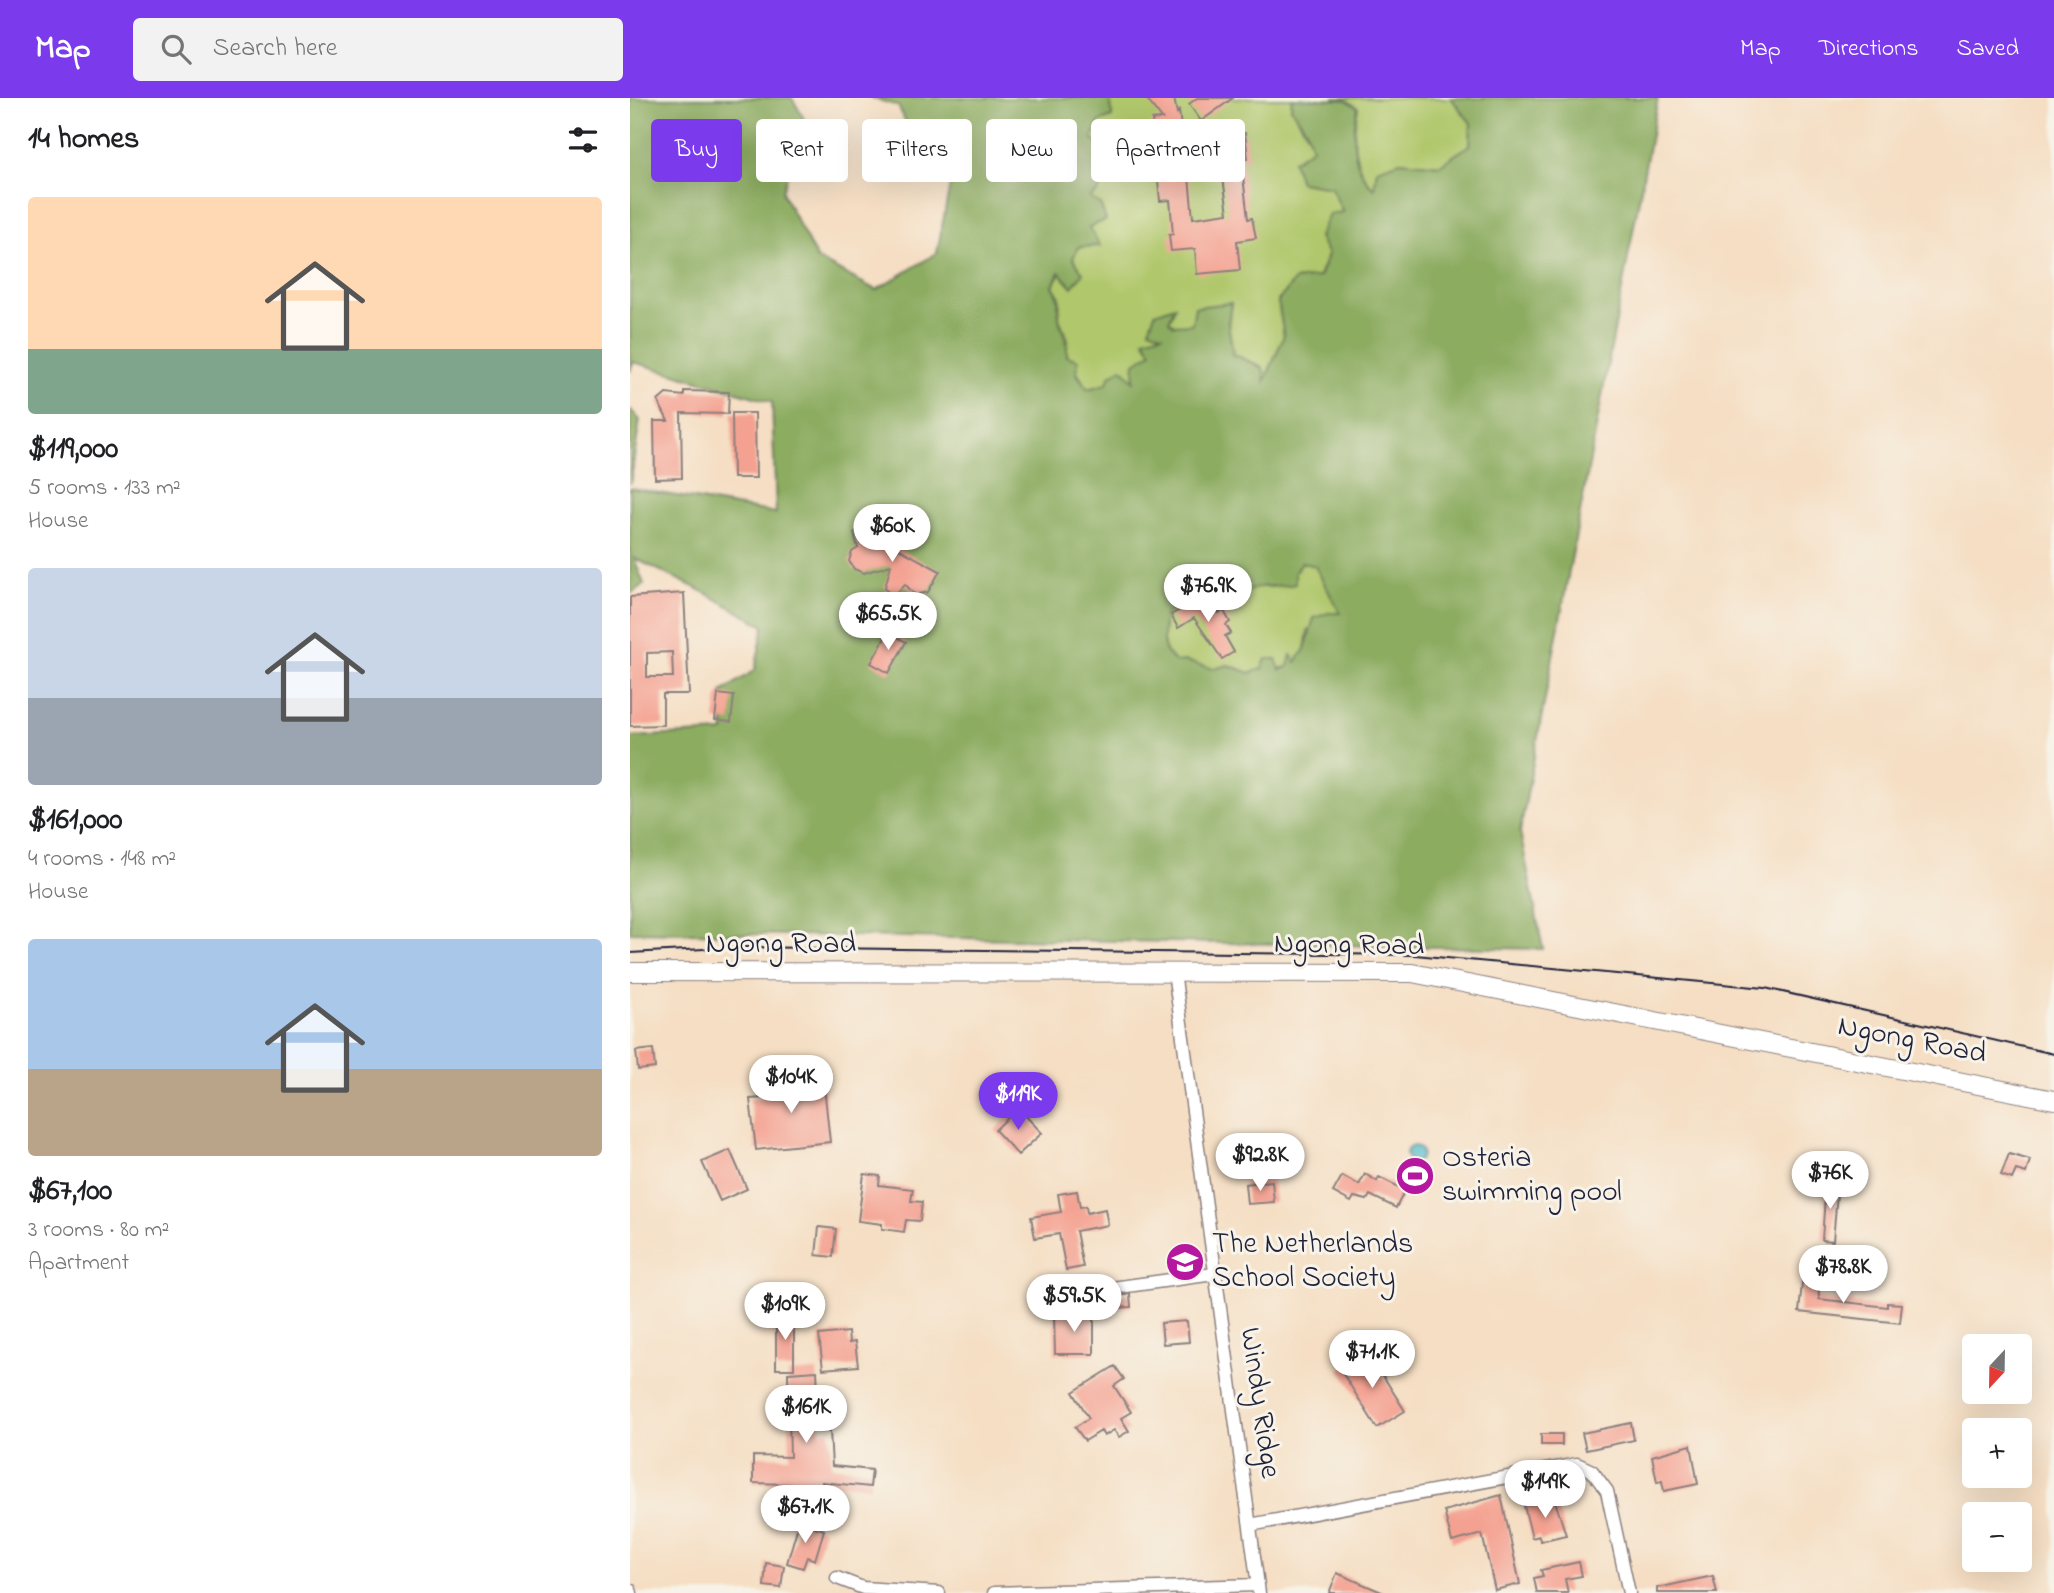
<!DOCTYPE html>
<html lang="en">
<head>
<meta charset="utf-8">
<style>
	:root { --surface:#fff; --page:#f2f2f2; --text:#202124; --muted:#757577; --accent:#7c3aed }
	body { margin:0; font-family:"Indie Flower",sans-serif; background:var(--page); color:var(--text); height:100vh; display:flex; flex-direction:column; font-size:26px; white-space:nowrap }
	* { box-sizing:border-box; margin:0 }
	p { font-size:23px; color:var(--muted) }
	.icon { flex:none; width:38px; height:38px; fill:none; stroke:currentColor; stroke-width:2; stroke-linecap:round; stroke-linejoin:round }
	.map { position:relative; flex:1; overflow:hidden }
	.details { display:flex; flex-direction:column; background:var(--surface); width:630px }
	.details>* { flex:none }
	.hud { position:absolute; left:21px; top:21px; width:665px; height:63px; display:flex; gap:14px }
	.needle { width:46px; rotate:202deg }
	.tools { position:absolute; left:1332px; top:1236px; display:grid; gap:14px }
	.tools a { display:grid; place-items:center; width:70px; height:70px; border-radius:7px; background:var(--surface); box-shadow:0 7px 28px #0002; font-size:35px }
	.price { position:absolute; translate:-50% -60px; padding:0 16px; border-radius:24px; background:#fff; color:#222; font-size:23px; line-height:46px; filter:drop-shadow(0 2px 4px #0008) }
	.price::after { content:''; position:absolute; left:50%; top:42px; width:21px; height:16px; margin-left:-10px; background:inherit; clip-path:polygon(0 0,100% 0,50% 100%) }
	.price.active { background:var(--accent); color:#fff }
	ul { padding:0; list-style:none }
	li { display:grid; align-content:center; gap:14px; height:371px; padding:0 28px }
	li span { display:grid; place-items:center; height:217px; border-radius:7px; color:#555 }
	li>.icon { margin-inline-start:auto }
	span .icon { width:126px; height:126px; fill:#fffc; stroke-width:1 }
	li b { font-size:30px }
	h2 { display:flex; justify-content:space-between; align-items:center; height:84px; padding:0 28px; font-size:30px }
	.tag { padding:0 24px; border-radius:7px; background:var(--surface); box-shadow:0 7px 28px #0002; font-size:24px; line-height:63px }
	.tag.active { background:var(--accent); color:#fff }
	header { display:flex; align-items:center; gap:42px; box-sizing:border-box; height:98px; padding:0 35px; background:var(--accent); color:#fff }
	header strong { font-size:33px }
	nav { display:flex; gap:38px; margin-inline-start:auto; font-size:24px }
	.search { width:490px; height:63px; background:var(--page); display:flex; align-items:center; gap:18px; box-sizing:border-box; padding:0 24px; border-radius:7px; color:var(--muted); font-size:26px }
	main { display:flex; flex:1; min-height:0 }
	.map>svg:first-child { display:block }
	.green { fill:#b0c76c; stroke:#697454; stroke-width:2 }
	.forest { fill:#8cac60; stroke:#57674e; stroke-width:2; fill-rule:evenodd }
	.water { fill:#4cb9c7; stroke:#376e81; stroke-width:2 }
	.building { fill:#f4a191; fill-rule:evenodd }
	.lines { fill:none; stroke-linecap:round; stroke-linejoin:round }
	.minor-casing { stroke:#8c807f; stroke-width:15 }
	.secondary-casing { stroke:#8c807f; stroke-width:20 }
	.minor { stroke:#fff; stroke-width:12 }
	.secondary { stroke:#fff; stroke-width:18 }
	.tram { stroke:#22223b; stroke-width:2 }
	.labels { text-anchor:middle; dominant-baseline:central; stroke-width:6; stroke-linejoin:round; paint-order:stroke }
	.street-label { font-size:30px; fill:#22223b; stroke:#f7f3e8 }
	.poi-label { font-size:30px; fill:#22223b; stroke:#f7f3e8; text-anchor:start }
</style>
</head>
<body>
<header>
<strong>Map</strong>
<div class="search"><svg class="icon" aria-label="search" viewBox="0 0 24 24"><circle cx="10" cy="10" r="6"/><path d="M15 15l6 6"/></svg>Search here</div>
<nav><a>Map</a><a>Directions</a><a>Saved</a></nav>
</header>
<main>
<section class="details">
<h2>14 homes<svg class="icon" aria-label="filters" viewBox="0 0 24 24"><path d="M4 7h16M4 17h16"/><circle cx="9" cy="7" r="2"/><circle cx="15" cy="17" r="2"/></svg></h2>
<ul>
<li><span style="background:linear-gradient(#ffd9b3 70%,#7fa58c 0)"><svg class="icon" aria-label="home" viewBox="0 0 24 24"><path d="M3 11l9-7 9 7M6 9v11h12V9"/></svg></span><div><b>$119,000</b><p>5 rooms · 133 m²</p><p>House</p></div></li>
<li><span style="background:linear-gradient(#c9d6e8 60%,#9aa5b1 0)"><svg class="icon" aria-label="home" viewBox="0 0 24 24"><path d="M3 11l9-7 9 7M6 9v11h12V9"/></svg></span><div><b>$161,000</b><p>4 rooms · 148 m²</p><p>House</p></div></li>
<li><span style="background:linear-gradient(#a9c7e8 60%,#b9a48a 0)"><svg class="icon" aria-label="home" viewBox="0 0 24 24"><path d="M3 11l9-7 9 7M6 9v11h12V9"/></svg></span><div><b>$67,100</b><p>3 rooms · 80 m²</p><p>Apartment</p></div></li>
</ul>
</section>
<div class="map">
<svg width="1424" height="1495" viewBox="0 0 1424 1495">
	<rect width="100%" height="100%" fill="#f7f3e8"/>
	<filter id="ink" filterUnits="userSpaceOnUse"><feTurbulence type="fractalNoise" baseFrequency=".0143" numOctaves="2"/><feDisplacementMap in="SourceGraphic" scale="14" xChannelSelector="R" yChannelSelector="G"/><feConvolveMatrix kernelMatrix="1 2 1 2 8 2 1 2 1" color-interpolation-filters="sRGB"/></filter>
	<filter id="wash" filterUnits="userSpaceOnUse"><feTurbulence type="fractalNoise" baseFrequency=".00686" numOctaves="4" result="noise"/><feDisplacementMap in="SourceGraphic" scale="28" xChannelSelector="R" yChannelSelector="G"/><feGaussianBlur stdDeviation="1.57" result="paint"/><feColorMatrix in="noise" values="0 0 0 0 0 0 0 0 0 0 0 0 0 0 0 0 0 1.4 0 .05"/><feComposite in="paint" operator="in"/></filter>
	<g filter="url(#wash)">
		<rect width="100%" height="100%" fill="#f5dec3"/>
		<path class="green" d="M 480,0 L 662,0 L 661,10 C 683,41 697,79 714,114 L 689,179 L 665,182 L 648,203 L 654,238 L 634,285 L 633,270 L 603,256 L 598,226 L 601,206 L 562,227 L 544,227 L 539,224 L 545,209 L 504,284 L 481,277 L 476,286 L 458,291 L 436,258 L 438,241 L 429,221 L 430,199 L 423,188 C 429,172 442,164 448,148 L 469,148 L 459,129 L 476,122 L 459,100 L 469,93 L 473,52 L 462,40 L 469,23 L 482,19 Z
			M 703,0 L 821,0 L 841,25 L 840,47 L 810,67 L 770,63 L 745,91 C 722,70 721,40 728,10 L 716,2 Z
			M 672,464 L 685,468 L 711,516 L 678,533 L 675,551 L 666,565 L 661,558 L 658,569 L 620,575 L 598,567 L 584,571 L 554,563 L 547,565 C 528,551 533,537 535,516 L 559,501 L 560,497 L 607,485 L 641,489 L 664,486 L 665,474 Z"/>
		<path class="forest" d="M 0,0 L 162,0 L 176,24 L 152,94 L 187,161 L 246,192 L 307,155 L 323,71 L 296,65 L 268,8 L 242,0 L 480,0 L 482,19 L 469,24 L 462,40 L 473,52 L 469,93 L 460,100 L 470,106 L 476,122 L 459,129 L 470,148 L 448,149 L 443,160 L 453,175 L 442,189 L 429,174 L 423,188 C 431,200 427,206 429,220 C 432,237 438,237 437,258 L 448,262 L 447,276 L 458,291 L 476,286 L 481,277 L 492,270 L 504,283 L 505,265 L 522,254 L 514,241 L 532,236 L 519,231 L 525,215 L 545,208 L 539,223 L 544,227 L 562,226 L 565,209 L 601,205 L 598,226 L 603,256 L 633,270 L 635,283 L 654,238 L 648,203 L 665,182 L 689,179 L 698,157 L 689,139 L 699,116 L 713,114 L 701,89 L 670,84 L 663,63 L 682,50 L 676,31 L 661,10 L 662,0 L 716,2 L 728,10 C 721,39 722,70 744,91 L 747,71 L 770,63 L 810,67 L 840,47 L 841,25 L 821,0 L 1028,0 L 890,734 L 913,851 L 0,834 L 0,639 L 94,634 L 92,594 L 125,572 L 134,528 L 68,491 L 4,460 L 14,486 L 0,496 L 0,390 L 146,415 L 142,304 L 3,264 L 0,274 ZM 672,464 L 685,468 L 710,515 L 698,515 L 684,520 L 675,551 L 666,564 L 661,557 L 658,569 L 650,572 L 646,561 L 636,561 L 632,571 L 620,575 L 598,567 L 584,571 L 554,563 L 546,564 C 528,551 533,537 535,517 L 559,501 L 560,497 L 573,491 L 581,503 L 593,499 L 594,491 L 606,485 L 617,494 C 631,485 648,490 665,486 L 665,474 Z
			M 0,311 L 10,322 L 0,386 Z"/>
		<path class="water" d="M776 1056a8 8 0 1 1 16 0a8 8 0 1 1-16 0Z"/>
		<g id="blocks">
			<path class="building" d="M 516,0 L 544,0 L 547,15 L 549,13 L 552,37 L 546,42 L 615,35 L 618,61 L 611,61 L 618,121 L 622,120 L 626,140 L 607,143 L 610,172 L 567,176 L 565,151 L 541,153 L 539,137 L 543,136 L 540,102 L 530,103 L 522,22 L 532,21 ZM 591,66 L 598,115 L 563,120 L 558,69 Z
				M 567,0 L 603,0 L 571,23 L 559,6 Z
				M 54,293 L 99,294 L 98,316 L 51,315 L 52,380 L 25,381 L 24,323 L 38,323 L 28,303 L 36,296 L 54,298 Z
				M 102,315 L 125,315 L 126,380 L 103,380 Z
				M 234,428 L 243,437 L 310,473 L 298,494 L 285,497 L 275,486 L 267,495 L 259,495 L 255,489 L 261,467 L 234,475 L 224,471 L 219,463 L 222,454 L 228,450 L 224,435 Z
				M 54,495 L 59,596 L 33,596 L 33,627 L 0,628 L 0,499 ZM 42,554 L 43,579 L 17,579 L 17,555 Z
				M 574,498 L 580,508 L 584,505 L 589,515 L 594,513 L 600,524 L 596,527 L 601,535 L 595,538 L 604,554 L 592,561 L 564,520 L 548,530 L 541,517 Z
				M 258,534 L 276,544 L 259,575 L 241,565 Z
				M 88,596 L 104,598 L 101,624 L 85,622 Z
				M 23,951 L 25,970 L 8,972 L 6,953 Z
				M 193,979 L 200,1044 L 126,1052 L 120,1001 L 133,1000 L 132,990 Z
				M 388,1010 L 412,1035 L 388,1057 L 365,1032 Z
				M 100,1052 L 117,1091 L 90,1103 L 72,1064 Z
				M 1379,1056 L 1400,1062 L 1396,1075 L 1386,1072 L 1382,1081 L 1371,1077 Z
				M 234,1076 L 250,1078 L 249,1087 L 283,1091 L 281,1103 L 292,1104 L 290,1123 L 276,1122 L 274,1134 L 252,1131 L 252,1126 L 228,1123 Z
				M 735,1076 L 747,1083 L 749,1079 L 775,1092 L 766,1110 L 740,1097 L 737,1102 L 724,1099 L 721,1104 L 703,1094 L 712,1078 L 729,1087 Z
				M 642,1083 L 644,1104 L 617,1106 L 615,1086 Z
				M 1196,1083 L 1208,1084 L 1203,1143 L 1192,1142 Z
				M 447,1093 L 450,1109 L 456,1108 L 457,1115 L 475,1111 L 478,1127 L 446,1133 L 453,1169 L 436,1172 L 429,1136 L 405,1140 L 401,1119 L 431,1114 L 428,1096 Z
				M 189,1129 L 206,1131 L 203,1159 L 186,1157 Z
				M 1173,1176 L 1188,1178 L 1189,1201 L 1257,1209 L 1257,1205 L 1272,1206 L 1270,1225 L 1169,1214 Z
				M 500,1196 L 501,1209 L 484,1210 L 484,1199 Z
				M 146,1217 L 164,1217 L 164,1271 L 146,1271 Z
				M 424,1217 L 464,1217 L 464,1256 L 425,1256 Z
				M 557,1223 L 559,1244 L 533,1246 L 531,1225 Z
				M 218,1234 L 219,1245 L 225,1244 L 228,1268 L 193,1271 L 189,1237 Z
				M 738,1254 L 775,1313 L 747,1330 L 710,1271 Z
				M 485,1268 L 494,1281 L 484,1288 L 501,1314 L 491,1320 L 499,1333 L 489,1339 L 484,1332 L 474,1338 L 471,1333 L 455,1343 L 445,1329 L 459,1320 L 443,1294 Z
				M 187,1273 L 190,1334 L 200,1333 L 202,1368 L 242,1372 L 240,1389 L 192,1384 L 192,1387 L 123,1385 L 123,1358 L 160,1359 L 158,1275 Z
				M 1001,1325 L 1004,1342 L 956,1352 L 952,1335 Z
				M 911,1336 L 932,1336 L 932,1347 L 911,1347 Z
				M 1061,1347 L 1068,1386 L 1034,1393 L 1032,1383 L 1027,1384 L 1022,1358 Z
				M 871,1397 L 890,1486 L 865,1492 L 852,1436 L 822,1444 L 814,1413 Z
				M 924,1400 L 936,1437 L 910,1443 L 909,1438 L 902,1440 L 894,1408 Z
				M 169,1424 L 194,1432 L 185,1462 L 177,1459 L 173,1470 L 157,1465 Z
				M 949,1464 L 952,1478 L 935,1481 L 938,1495 L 907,1495 L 904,1480 L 913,1478 L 911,1472 Z
				M 136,1465 L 154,1468 L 151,1490 L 134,1488 Z
				M 707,1475 L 754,1495 L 699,1495 Z
				M 1083,1478 L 1087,1495 L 1027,1495 L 1027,1490 Z"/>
		</g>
	</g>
	<g filter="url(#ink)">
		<use href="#blocks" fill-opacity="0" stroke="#8c807f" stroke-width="2"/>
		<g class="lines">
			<g class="minor-casing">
				<path id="minor" d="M 544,874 L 629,1495
					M 475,1191 L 584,1176
					M 620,1427 L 947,1366 L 962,1373 L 977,1393 L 999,1495
					M 207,1480 L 233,1490 L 309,1495
					M 0,1492 L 1,1495
					M 364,1495 L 628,1487"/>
			</g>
			<g class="secondary-casing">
				<path id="secondary" d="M 0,874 L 782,875 L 1424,1002"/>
			</g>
			<use href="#minor" class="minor"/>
			<use href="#secondary" class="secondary"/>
			<path class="tram" d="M 0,855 L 111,849 L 785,857 L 1135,890 L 1424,956"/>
		</g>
	</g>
	<defs>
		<g id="stadium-disc" transform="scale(2.0125)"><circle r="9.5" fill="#b5179e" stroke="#f7f3e8"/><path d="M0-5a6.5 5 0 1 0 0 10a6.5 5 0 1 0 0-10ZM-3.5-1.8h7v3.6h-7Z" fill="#fff"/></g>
		<g id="school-disc" transform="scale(2.0125)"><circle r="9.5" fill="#b5179e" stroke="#f7f3e8"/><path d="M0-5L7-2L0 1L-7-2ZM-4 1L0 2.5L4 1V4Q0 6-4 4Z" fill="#fff"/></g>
	</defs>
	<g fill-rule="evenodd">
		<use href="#stadium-disc" x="785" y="1078"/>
		<use href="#school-disc" x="555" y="1164"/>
	</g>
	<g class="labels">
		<g class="street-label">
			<text x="151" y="847">Ngong Road</text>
			<text transform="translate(719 848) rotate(1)">Ngong Road</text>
			<text transform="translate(1282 943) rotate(11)">Ngong Road</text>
			<text transform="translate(629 1305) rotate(82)">Windy Ridge</text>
		</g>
		<g class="poi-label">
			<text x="812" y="1061">Osteria<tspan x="812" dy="34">swimming pool</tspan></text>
			<text x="582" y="1147">The Netherlands<tspan x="582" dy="34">School Society</tspan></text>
		</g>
	</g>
</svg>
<div class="tools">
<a><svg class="needle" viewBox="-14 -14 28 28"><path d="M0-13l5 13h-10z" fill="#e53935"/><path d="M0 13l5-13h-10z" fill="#757577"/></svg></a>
<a>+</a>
<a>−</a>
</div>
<b class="price" style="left:262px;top:466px">$60K</b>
<b class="price" style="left:578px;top:526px">$76.9K</b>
<b class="price" style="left:258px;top:554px">$65.5K</b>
<b class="price" style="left:161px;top:1017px">$104K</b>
<b class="price active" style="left:388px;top:1034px">$119K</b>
<b class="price" style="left:630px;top:1095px">$92.8K</b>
<b class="price" style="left:1200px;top:1113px">$76K</b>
<b class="price" style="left:1213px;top:1207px">$78.8K</b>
<b class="price" style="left:444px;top:1236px">$59.5K</b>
<b class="price" style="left:155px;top:1244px">$109K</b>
<b class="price" style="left:742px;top:1292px">$71.1K</b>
<b class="price" style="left:176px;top:1347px">$161K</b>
<b class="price" style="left:915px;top:1422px">$149K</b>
<b class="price" style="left:175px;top:1447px">$67.1K</b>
<div class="hud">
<a class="tag active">Buy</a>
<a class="tag">Rent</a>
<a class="tag">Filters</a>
<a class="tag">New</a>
<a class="tag">Apartment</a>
</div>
</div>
</main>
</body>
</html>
